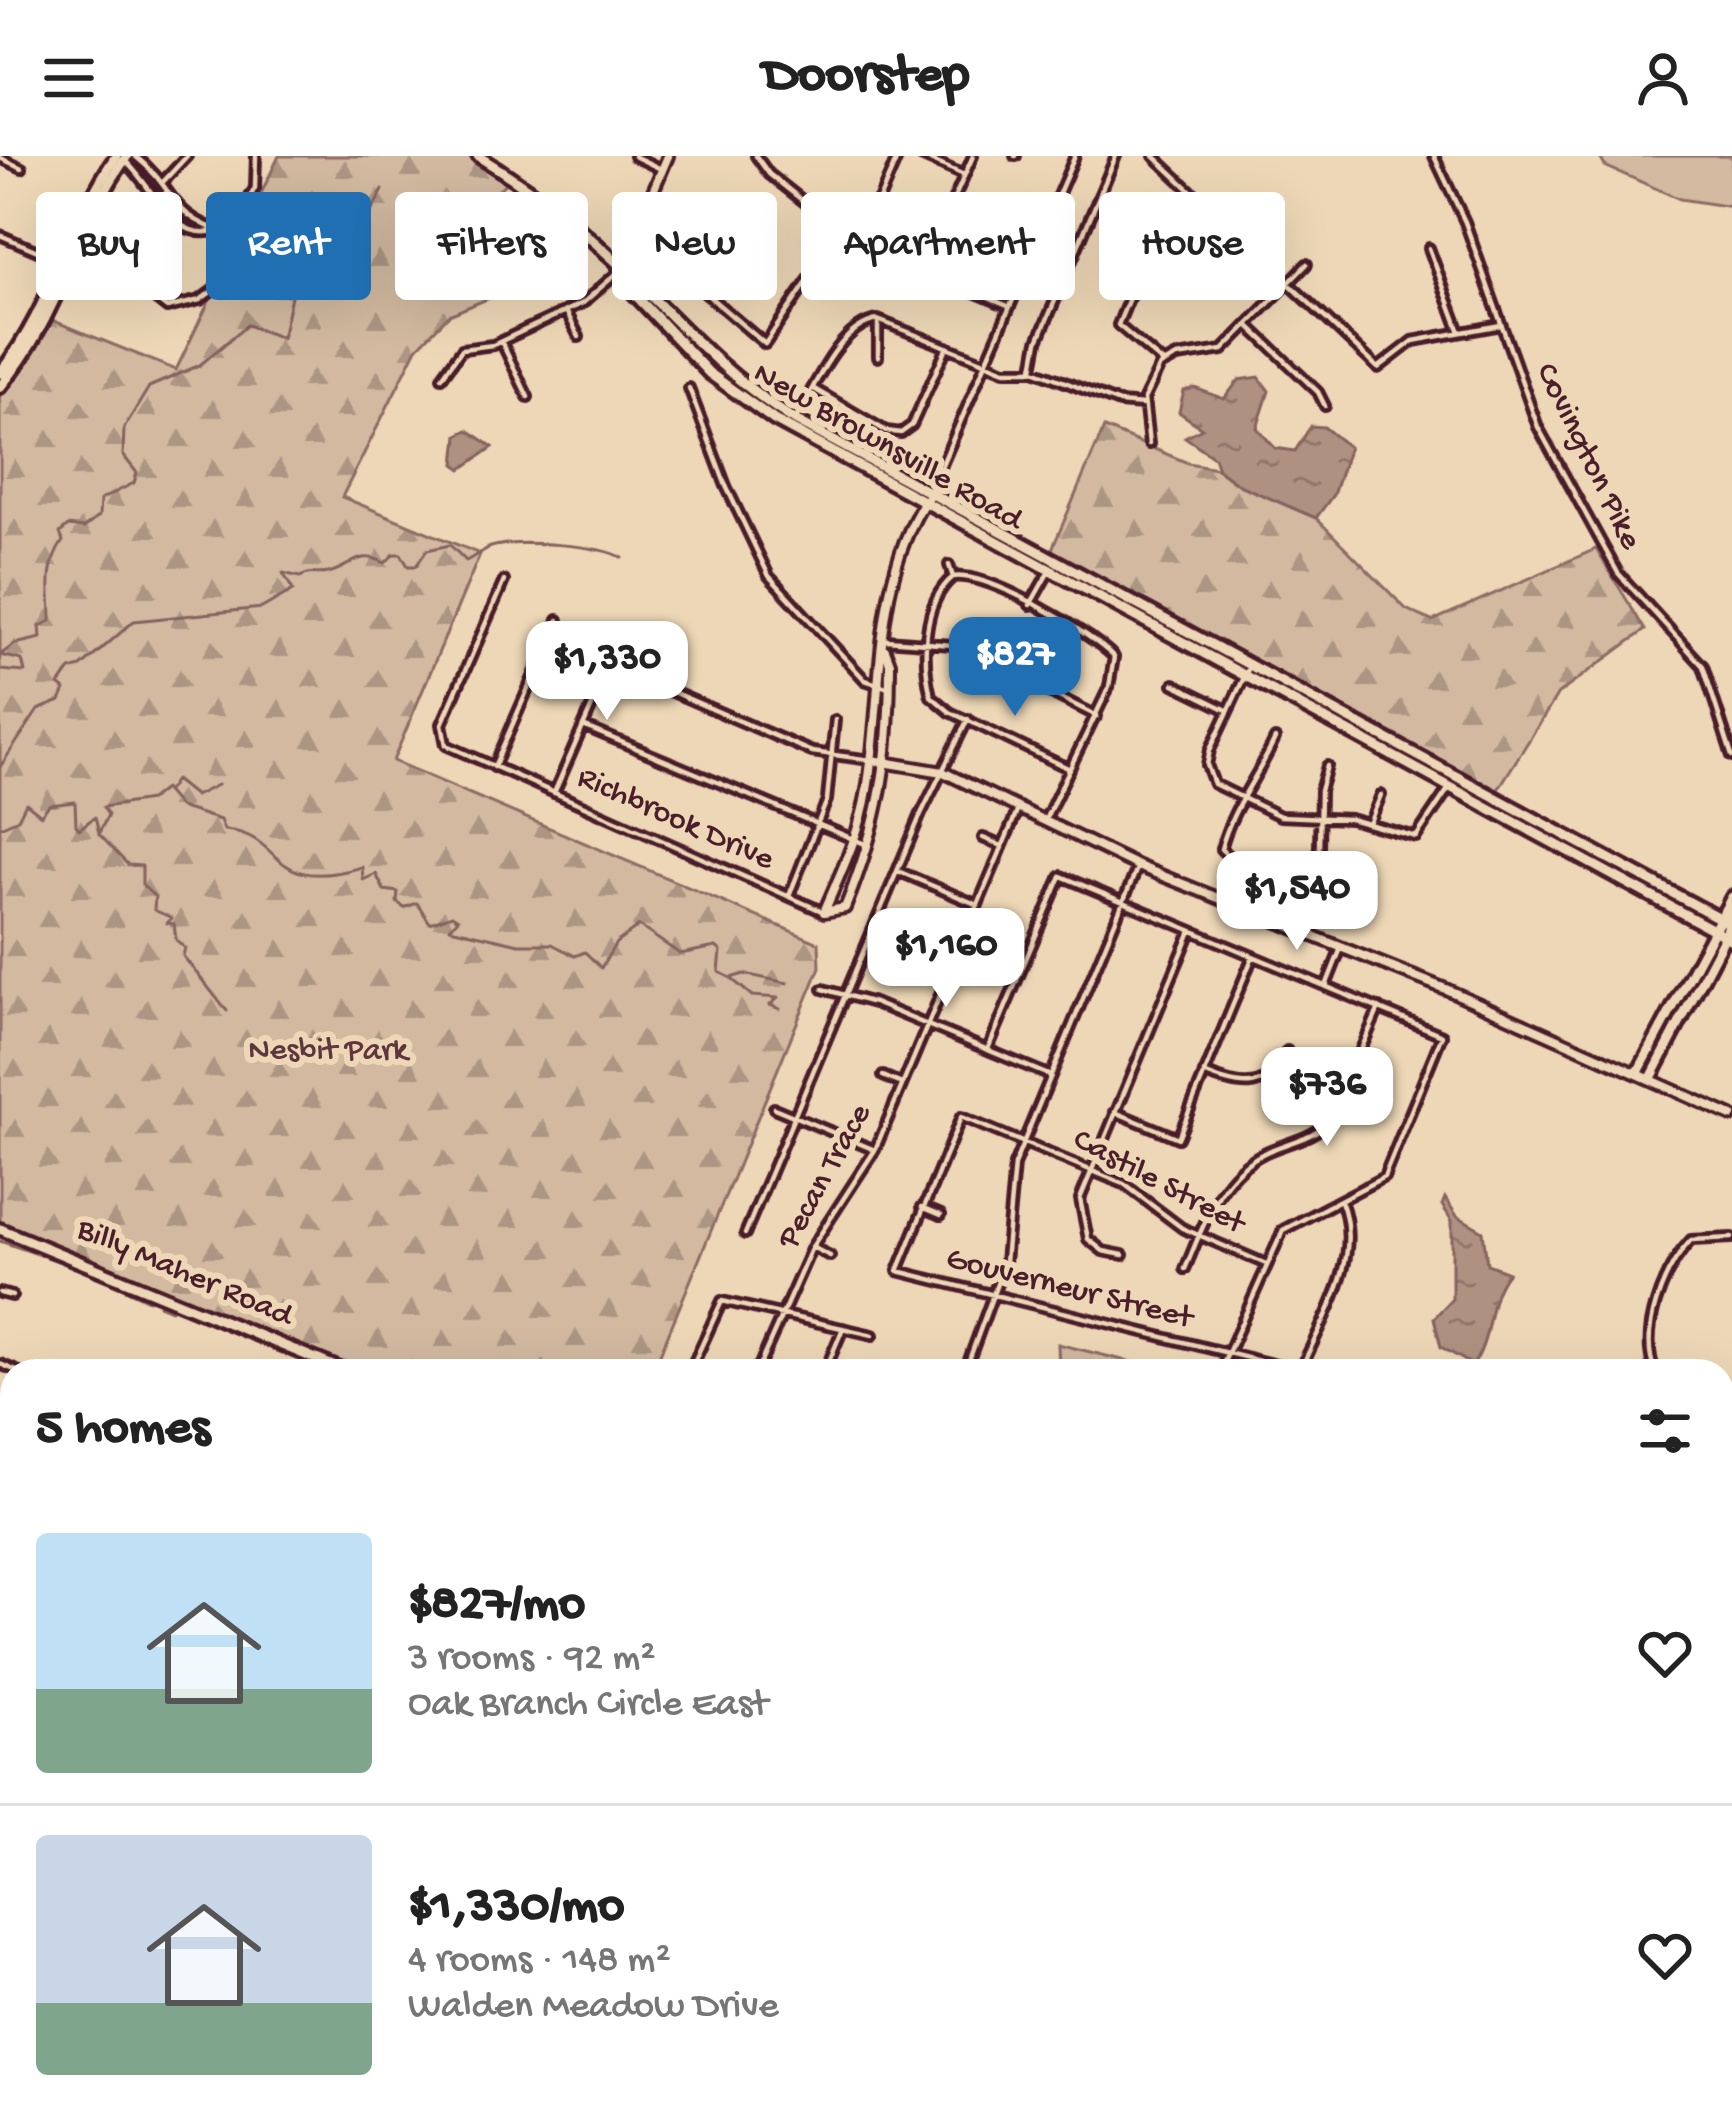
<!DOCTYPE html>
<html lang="en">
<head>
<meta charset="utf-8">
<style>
	:root { --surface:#fff; --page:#f2f2f2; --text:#222; --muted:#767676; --line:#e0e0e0; --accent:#1f6fb2 }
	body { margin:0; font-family:"Gochi Hand",sans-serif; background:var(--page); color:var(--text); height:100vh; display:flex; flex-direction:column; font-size:45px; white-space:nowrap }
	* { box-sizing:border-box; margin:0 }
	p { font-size:39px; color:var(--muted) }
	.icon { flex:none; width:66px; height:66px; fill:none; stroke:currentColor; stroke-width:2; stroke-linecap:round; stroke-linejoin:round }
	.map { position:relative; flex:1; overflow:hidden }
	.details { position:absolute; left:0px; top:1203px; width:1734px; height:771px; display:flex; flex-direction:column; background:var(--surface); border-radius:36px 36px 0 0; box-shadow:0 12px 48px #0002 }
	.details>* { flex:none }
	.top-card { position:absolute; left:36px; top:36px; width:1662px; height:108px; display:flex; gap:24px }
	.price { position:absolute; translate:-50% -102px; padding:0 27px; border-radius:24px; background:#fff; color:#222; font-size:39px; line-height:78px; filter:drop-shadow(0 3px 6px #0008) }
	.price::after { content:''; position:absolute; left:50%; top:72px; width:36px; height:27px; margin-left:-18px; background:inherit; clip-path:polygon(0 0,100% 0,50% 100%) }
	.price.current { background:var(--accent); color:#fff }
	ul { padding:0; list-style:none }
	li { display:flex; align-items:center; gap:36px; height:300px; padding:0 36px }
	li+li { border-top:3px solid var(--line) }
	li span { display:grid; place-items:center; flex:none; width:336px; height:240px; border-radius:12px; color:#555 }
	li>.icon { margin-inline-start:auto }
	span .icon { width:144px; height:144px; fill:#fffc; stroke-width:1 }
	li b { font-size:51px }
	h2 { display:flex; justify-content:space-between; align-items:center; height:144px; padding:0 36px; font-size:51px }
	.tag { padding:0 42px; border-radius:12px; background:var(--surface); box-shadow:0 12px 48px #0002; font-size:42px; line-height:108px }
	.tag.current { background:var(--accent); color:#fff }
	header { display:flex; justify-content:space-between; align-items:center; height:156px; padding:0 36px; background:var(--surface); font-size:54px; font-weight:700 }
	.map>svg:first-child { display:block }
	.grass { fill:#d2b9a0; stroke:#8e6c66; stroke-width:3 }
	.forest { fill:url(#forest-firs); stroke:#8e6c66; stroke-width:3 }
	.water { fill:url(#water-ripples); stroke:#86635f; stroke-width:3 }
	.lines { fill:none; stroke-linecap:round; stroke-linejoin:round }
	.stream { stroke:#86635f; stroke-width:3 }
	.minor-casing { stroke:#4a1f2b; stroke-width:14 }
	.tertiary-casing { stroke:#4a1f2b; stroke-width:16 }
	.secondary-casing { stroke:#4a1f2b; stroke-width:18 }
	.minor { stroke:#edd7b6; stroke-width:4.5 }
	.tertiary { stroke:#edd7b6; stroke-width:8 }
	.secondary { stroke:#edd7b6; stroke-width:9 }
	.labels { text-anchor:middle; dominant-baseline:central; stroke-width:12; stroke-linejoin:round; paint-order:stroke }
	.street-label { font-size:33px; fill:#4a1f2b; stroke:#edd7b6 }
	.park-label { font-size:33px; fill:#5e363d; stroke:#edd7b6 }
</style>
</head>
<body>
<header><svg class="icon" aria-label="menu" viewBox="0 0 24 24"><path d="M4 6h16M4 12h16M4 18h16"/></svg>Doorstep<svg class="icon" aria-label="person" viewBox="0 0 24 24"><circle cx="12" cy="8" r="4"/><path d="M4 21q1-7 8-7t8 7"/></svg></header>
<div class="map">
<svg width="1732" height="1972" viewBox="0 0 1732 1972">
	<defs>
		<pattern id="forest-firs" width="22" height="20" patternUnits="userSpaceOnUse" patternTransform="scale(3)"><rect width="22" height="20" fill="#d2b9a0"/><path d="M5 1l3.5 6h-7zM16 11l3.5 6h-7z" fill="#ac9683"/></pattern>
		<pattern id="water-ripples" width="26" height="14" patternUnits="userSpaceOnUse" patternTransform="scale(3)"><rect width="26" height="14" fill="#ae9181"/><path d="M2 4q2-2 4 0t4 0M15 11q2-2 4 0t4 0" fill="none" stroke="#90766a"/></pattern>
	</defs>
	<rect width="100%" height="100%" fill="#edd7b6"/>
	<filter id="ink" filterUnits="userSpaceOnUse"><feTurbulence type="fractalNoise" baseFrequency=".00833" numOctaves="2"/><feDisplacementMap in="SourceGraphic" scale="24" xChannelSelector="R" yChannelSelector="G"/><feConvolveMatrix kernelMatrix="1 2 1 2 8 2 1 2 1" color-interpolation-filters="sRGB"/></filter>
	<g filter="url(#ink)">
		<path class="grass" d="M 1599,0 L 1732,0 L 1732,51 L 1680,43 L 1605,10 Z
			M 716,1962 L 827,1962 L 822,1972 L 720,1972 Z"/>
		<path class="forest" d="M 279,0 L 479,0 L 511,21 L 442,94 L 494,140 L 449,159 L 417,192 L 342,341 L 480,398 L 393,605 L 819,787 L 820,811 L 653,1215 L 345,1215 L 0,1069 L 0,215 L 37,158 L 176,214 Z
			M 1104,272 L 1188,307 L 1216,312 L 1239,329 L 1316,362 L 1406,453 L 1432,465 L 1596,393 L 1645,474 L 1558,538 L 1497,635 L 1050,398 Z
			M 1058,1188 L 1167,1215 L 1059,1215 Z"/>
		<path class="water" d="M 1259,221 L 1269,235 L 1257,272 L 1275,292 L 1295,295 L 1311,270 L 1324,271 L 1349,291 L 1333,339 L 1316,362 L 1239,329 L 1218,313 L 1214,301 L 1185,281 L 1202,272 L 1179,256 L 1184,235 L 1195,232 L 1224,243 L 1239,224 Z
			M 468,274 L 493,291 L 462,313 L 455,308 L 458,279 Z
			M 1445,1042 L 1457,1060 L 1483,1075 L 1487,1108 L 1508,1116 C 1485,1144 1494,1178 1473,1209 L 1441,1191 L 1434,1162 L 1452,1143 L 1452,1065 L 1442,1049 Z
			M 1722,1496 L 1732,1498 L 1730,1590 L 1722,1589 Z"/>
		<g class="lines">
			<path class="stream" d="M 0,514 L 25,516 L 22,504 L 0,499 L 15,488 L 41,482 L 40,470 L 51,465 C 51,434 44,413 63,385 L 60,377 L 68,370 L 84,372 L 99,360 L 100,344 L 134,327 L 137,317 L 123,299 L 124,272 L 149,231 L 200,209 L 247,169 L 282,182 L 291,140 L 298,132 L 297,101 L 371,56 L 383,34
				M 0,611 L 38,554 L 60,545 L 65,534 L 59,529 L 70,514 L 81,511 L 134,465 L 262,452 L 293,434 L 283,417 L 300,421 C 313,414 315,420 328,417 C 353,411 357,393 385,407 L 394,398 L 401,398 L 408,410 L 416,410 L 427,394 L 450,389 L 466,405 C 474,401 483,394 491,391 C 516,383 602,389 623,402
				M 168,634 L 175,624 L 195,640 L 217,629
				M 0,671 L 18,663 L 26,647 L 41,659 L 49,649 L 75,646 L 76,669 L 79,673 L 95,661 L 99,677 L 108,659 L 103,651 L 150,644 L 164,633 L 179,651 L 220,664 L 224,674 C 287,679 265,739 362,711 L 363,724 L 376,718 L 384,734 L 398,736 L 397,746 L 404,752 L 417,747 L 430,767 L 452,759 L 458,763 L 450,772 L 519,788 L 552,788 L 575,800 L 585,796 L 601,812 L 616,787 L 639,770 L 680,798 L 716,791 L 721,795 L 719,816 L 731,822 L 744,818 L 788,827
				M 99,678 L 128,709 L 142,710 L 142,729 L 155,741 L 154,754 L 172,762 L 167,767 L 174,768 L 176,784 L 185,792 L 183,800 L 227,855
				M 733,824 L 752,840 L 778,842 L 770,849 L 780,853
				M 0,1085 L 90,1116 L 148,1144
				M 159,1149 L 171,1154"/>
			<g class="minor-casing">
				<path id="minor" d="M 135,0 C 179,35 164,57 228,78
					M 634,0 L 661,13
					M 756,0 L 769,18 L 855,86 L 1010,151
					M 921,0 L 964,19
					M 1015,0 L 1016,0
					M 1154,0 L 1378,212 L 1413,185 L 1501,169
					M 1434,0 L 1465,66 L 1538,271 L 1618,417 L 1703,510 L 1732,600
					M 0,2 L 22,12
					M 124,4 C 152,27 172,89 217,74
					M 162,27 L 187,0
					M 652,39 L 748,90
					M 951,50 L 988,67
					M 144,54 L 166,37
					M 719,71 L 702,123 L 704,136 L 765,188 L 841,76 L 879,44 L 898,0
					M 0,79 L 61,105
					M 1150,91 L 1179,113 L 1191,133
					M 1429,92 L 1460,176
					M 923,113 L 973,0
					M 113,122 L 140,131 L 167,152 L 200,144 L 215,133 L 229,78 L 255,32 L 256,0
					M 566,155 L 579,181
					M 878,164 L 878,201
					M 1248,169 L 1318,236 L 1325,250
					M 501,185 L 528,241
					M 1163,207 L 1118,169 L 1152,86 L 1194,37
					M 1033,212 L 1038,185 L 1116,0
					M 442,221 L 462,193 L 493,189 L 583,147 L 616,118
					M 689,232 L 726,330 L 769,420 L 865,524 L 889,532
					M 814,233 L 886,275 L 901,277 L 912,269 L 947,191
					M 795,264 C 814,232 839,169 878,164 L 1005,214 L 1034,214 L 1119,247 L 1144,249
					M 1149,288 L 1144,243 L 1160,210 L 1177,201 L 1223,194 L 1307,108
					M 931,334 L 1075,0
					M 949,409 L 953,421
					M 953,421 C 987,415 1090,476 1114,501 L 1109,531 L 1045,664
					M 953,421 C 922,446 922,504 931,540 L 950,556 L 1070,613
					M 504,425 L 442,568 L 446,589 L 824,756
					M 1030,449 L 1048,417
					M 886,484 L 966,490 L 992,503
					M 610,509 L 812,596 L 871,604
					M 1249,511 L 1210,594 L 1207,609 L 1214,628 L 1280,660 L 1350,663 L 1416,681 L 1449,632
					M 1174,528 L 1227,554
					M 1049,536 L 1097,560
					M 583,570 L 865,688
					M 1275,583 C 1258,621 1232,651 1221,693 L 1228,700 L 1301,732 L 1319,693 L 1320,635 L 1327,610
					M 494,611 L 558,464
					M 554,637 L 623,479
					M 1369,668 L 1381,639
					M 983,682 L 1002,690
					M 900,716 L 978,749
					M 789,740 L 827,644 L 835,564
					M 933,800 L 952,808
					M 1326,830 L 1341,792
					M 823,833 L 874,847 L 1051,920
					M 988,893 L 1061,720 L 1442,879 L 1384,1021 L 1283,1074 L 1220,1215
					M 1204,917 C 1241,933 1269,937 1287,895
					M 883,920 L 902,928
					M 774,952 L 875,994
					M 1115,956 L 1178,982 L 1253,800
					M 922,1051 L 941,1059
					M 745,1078 L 921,658 L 968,563
					M 812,1091 L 830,1100
					M 1123,1099 L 1103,1095 L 1088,1083 L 1080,1043 L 1191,775
					M 1266,1108 L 1182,1072 L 1124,1028 L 961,961 L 898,1115 L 1300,1215 C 1323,1162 1364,1102 1341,1045
					M 1185,1113 C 1204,1069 1218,1020 1264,997 C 1287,986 1314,983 1331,963 L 1379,852
					M 0,1137 L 12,1140
					M 0,1208 L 17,1215
					M 690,1215 L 722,1145 L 873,1179
					M 757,1215 L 812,1091 L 875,994 L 1019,651
					M 825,1215 L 843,1172
					M 965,1215 L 1005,1106 L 1014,1009 L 1138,710
					M 1655,1215 C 1639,1176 1662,1115 1691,1084 L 1732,1082
					M 0,1283 L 12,1288
					M 1722,1320 L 1732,1316
					M 0,1326 L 12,1298
					M 1722,1402 L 1732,1431
					M 1722,1441 L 1732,1443
					M 0,1501 L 12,1473
					M 0,1511 L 12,1516
					M 0,1627 L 12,1632
					M 1722,1630 L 1732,1634
					M 0,1657 L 12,1634
					M 0,1714 L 12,1716
					M 0,1785 L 12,1789
					M 0,1862 L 12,1867
					M 0,1941 L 12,1948
					M 34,1962 L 53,1972
					M 245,1962 L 256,1972
					M 395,1962 L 416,1972
					M 585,1962 L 595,1972
					M 676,1962 L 683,1972
					M 1048,1962 L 1060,1972
					M 1507,1962 L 1508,1972
					M 203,1972 L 224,1962
					M 598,1972 L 608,1962
					M 994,1972 L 1005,1962"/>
			</g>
			<g class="tertiary-casing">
				<path id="tertiary" d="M 620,113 L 668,0
					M 885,494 L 890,507 C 890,602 881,663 845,752 L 824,756 C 841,716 860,677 867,634 C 884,538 871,423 929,339
					M 871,604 L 943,616 L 1138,710 L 1448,834 L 1732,960
					M 1329,1972 L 1333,1962"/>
			</g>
			<g class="secondary-casing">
				<path id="secondary" d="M 478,0 C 535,35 589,78 636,125 C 687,176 733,226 795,264 L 1732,769
					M 619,114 L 624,127 L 709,217 L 774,264 L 1732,784
					M 0,217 C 52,152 69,69 116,0
					M 0,231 C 59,163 75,73 127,0
					M 1638,916 L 1732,741
					M 1651,922 L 1725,780 L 1732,749
					M 0,1073 L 345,1215
					M 1722,1867 L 1732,1871
					M 109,1972 L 120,1962
					M 132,1972 L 145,1962"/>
			</g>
			<use href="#minor" class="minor"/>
			<use href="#tertiary" class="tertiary"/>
			<use href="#secondary" class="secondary"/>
		</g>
	</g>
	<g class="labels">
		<g class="street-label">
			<text transform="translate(887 292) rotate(30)">New Brownsville Road</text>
			<text transform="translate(1587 301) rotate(64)">Covington Pike</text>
			<text transform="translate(675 664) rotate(24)">Richbrook Drive</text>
			<text transform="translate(826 1021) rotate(-61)">Pecan Trace</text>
			<text transform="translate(1158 1027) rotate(28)">Castile Street</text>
			<text transform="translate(184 1118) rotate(23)">Billy Maher Road</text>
			<text transform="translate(1069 1134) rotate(14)">Gouverneur Street</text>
		</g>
		<g class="park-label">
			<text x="328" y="896">Nesbit Park</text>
		</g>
	</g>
</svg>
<b class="price current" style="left:1015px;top:563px">$827</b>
<b class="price" style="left:607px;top:567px">$1,330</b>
<b class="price" style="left:1297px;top:797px">$1,540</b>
<b class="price" style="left:946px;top:854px">$1,160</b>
<b class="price" style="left:1327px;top:993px">$736</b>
<div class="top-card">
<a class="tag">Buy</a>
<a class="tag current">Rent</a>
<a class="tag">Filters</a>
<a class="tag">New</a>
<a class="tag">Apartment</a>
<a class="tag">House</a>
</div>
<section class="details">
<h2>5 homes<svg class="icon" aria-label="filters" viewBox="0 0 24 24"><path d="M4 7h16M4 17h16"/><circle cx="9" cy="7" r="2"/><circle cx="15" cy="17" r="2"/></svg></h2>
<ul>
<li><span style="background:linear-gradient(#bfe0f5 65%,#7fa58c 0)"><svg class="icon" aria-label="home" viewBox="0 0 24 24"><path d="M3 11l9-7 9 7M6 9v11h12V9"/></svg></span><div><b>$827/mo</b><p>3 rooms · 92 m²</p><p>Oak Branch Circle East</p></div><svg class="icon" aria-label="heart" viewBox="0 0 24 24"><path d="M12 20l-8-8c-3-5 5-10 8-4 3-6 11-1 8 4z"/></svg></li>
<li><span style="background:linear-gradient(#c9d6e8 70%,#7fa58c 0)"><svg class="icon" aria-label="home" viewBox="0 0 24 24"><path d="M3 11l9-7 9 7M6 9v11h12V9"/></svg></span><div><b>$1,330/mo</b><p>4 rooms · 148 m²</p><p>Walden Meadow Drive</p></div><svg class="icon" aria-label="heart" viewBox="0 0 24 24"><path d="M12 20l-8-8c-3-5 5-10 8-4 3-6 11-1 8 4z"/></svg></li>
</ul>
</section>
</div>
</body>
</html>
